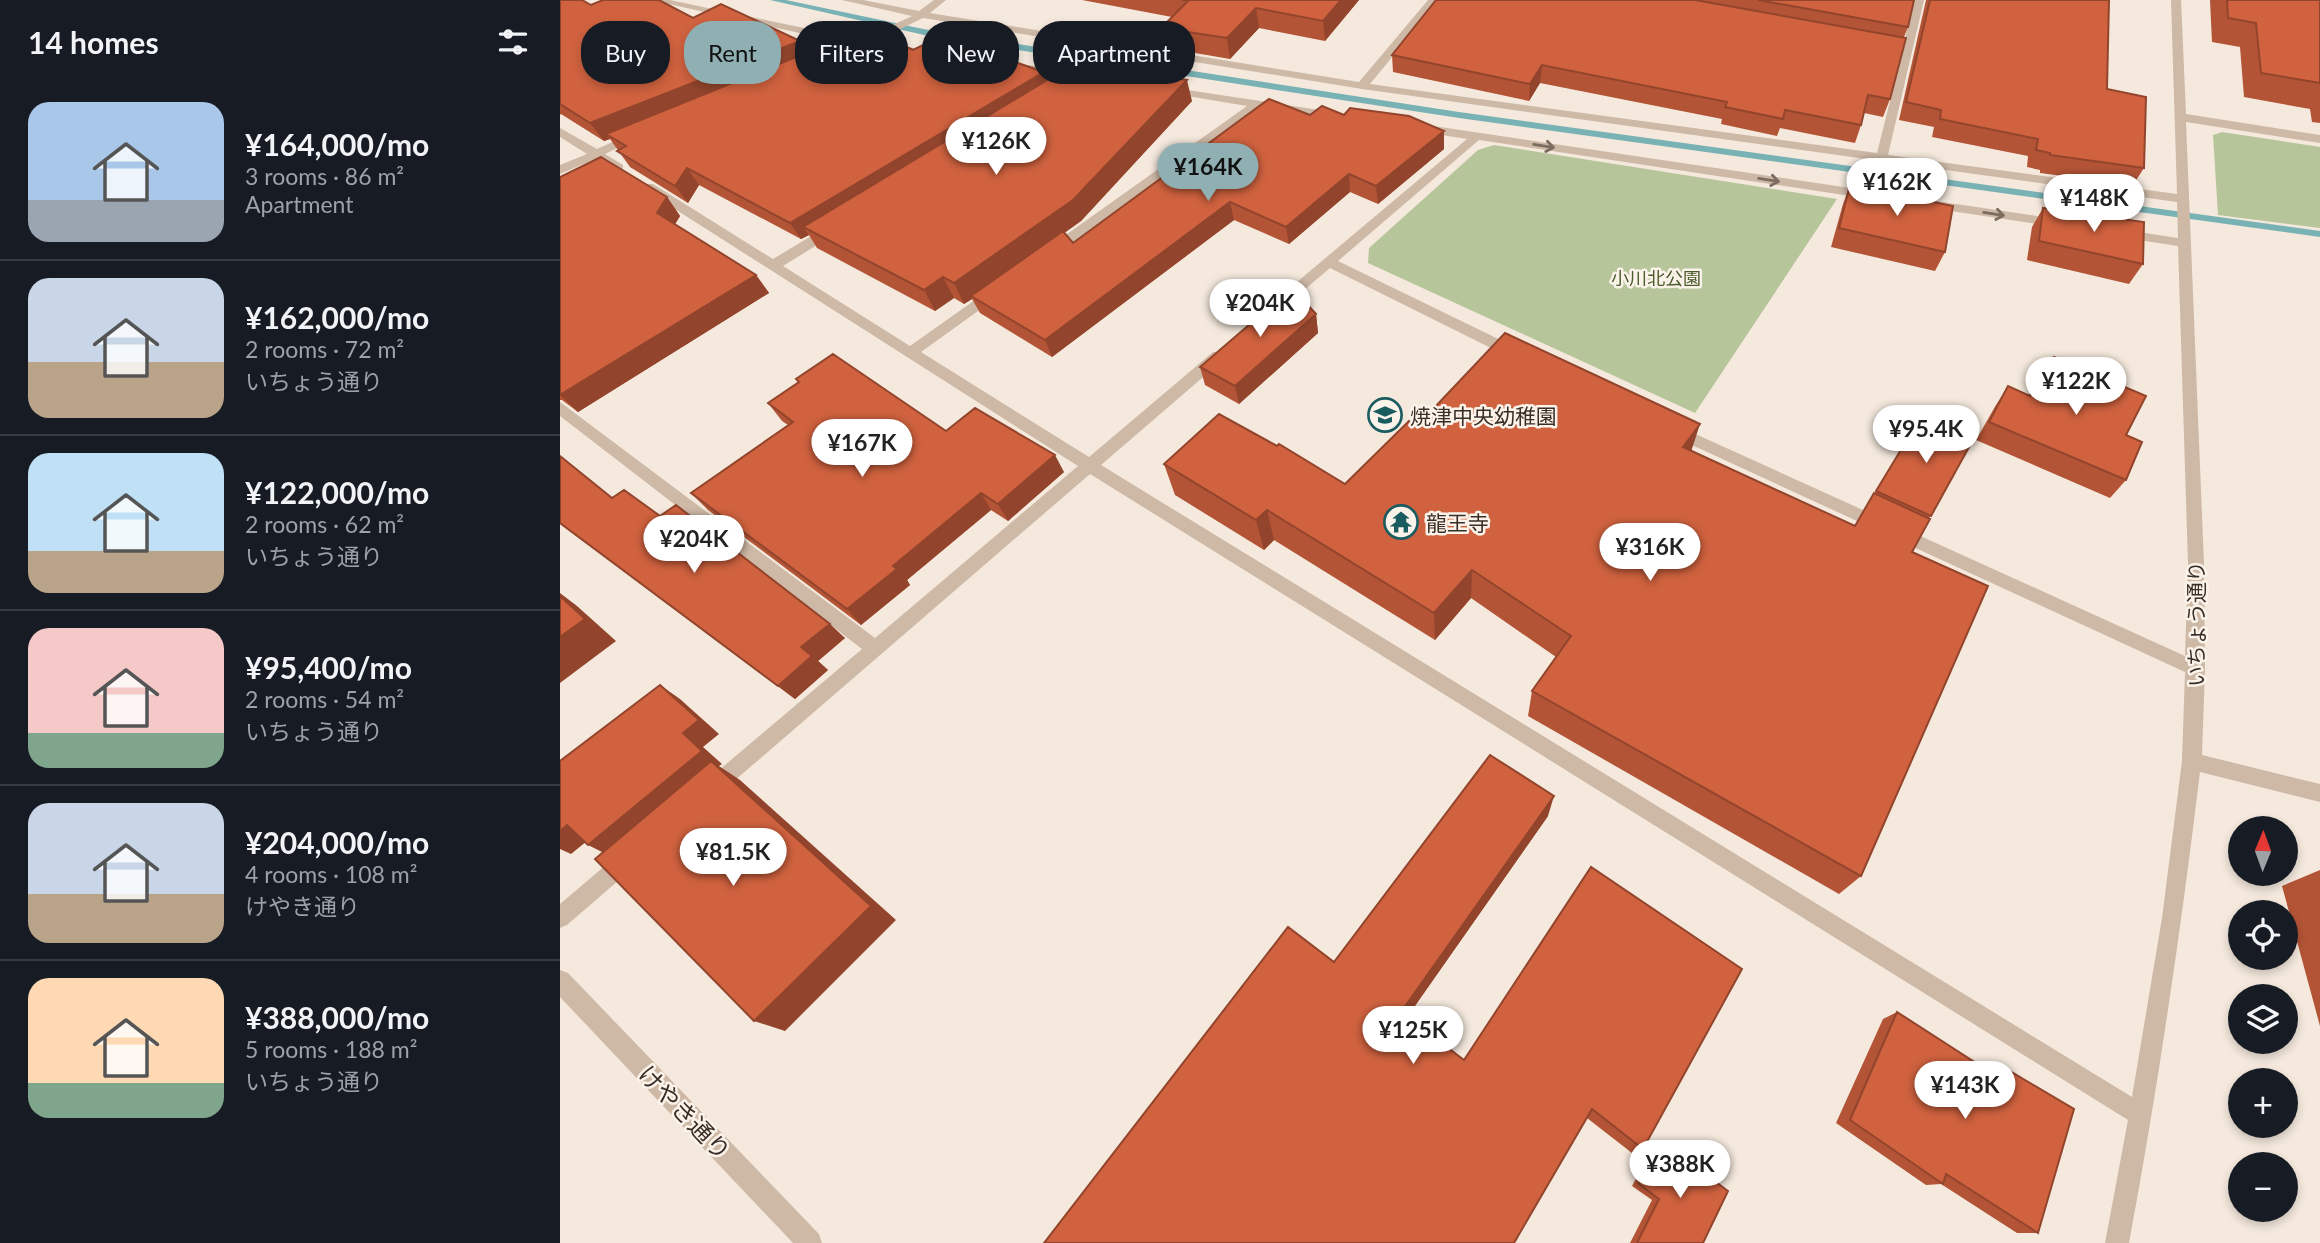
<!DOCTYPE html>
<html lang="en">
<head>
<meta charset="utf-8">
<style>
	:root { --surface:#171b24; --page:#20242c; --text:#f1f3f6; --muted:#9ea1a6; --line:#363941; --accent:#90afb2 }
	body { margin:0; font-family:Lato,"Noto Sans JP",sans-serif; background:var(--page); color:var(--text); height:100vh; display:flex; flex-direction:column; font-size:26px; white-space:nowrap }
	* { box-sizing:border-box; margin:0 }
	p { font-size:23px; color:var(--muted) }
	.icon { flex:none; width:38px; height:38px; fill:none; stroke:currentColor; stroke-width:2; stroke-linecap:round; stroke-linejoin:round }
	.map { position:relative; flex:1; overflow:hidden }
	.panel { display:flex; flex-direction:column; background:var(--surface); width:560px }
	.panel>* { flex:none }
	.top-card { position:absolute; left:21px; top:21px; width:665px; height:63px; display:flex; gap:14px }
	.needle { width:46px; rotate:1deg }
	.fabs { position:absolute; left:1668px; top:816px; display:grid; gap:14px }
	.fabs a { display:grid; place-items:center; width:70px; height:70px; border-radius:50%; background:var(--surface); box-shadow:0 4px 10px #0003; font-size:35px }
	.price { position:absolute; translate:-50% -60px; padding:0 16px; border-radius:24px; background:#fff; color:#222; font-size:23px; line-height:46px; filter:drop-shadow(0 2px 4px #0008) }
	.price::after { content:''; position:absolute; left:50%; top:42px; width:21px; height:16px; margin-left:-10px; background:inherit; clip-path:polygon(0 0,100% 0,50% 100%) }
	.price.on { background:var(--accent); color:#111 }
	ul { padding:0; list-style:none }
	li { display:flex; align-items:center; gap:21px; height:175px; padding:0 28px }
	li+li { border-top:2px solid var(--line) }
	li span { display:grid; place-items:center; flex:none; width:196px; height:140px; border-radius:21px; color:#555 }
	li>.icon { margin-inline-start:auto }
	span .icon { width:84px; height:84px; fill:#fffc; stroke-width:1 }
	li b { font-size:30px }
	h2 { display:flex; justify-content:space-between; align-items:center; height:84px; padding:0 28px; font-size:30px }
	.tag { padding:0 24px; border-radius:28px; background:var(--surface); box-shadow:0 4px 10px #0003; font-size:24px; line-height:63px }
	.tag.on { background:var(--accent); color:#111 }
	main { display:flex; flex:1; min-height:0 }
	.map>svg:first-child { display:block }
	.green { fill:#b7c59b }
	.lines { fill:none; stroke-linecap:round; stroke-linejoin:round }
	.stream { fill:#79b2b5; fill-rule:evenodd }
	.minor { fill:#ceb9a7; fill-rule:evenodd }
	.wall { fill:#b35436 }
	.shaded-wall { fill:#92452c }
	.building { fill:#d0623f; stroke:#92452c; stroke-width:2 }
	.oneway { stroke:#7d6d61 }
	.labels { text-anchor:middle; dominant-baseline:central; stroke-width:5; stroke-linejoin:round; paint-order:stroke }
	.far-park-label { font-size:18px; fill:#495b2a; stroke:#fbf3ea }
	.poi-label { font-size:21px; fill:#3a2e28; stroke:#fbf3ea; text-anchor:start }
	.street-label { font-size:21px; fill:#3a2e28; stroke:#fbf3ea }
	.near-street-label { font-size:24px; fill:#3a2e28; stroke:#fbf3ea }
</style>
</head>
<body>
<main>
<section class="panel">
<h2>14 homes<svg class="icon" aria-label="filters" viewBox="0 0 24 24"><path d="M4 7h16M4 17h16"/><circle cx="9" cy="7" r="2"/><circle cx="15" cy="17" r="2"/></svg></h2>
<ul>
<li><span style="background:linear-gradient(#a9c7e8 70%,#9aa5b1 0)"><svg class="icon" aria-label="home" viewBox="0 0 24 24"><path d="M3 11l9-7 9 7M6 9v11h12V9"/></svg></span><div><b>¥164,000/mo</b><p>3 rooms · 86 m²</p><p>Apartment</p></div></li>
<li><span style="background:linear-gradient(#c9d6e8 60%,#b9a48a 0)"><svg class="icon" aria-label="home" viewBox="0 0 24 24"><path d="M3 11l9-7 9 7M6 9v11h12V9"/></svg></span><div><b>¥162,000/mo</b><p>2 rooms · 72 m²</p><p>いちょう通り</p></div></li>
<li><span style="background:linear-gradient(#bfe0f5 70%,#b9a48a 0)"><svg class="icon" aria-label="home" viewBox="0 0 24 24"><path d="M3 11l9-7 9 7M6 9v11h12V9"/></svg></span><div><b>¥122,000/mo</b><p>2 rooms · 62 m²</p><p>いちょう通り</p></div></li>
<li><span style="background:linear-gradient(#f6c9c9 75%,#7fa58c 0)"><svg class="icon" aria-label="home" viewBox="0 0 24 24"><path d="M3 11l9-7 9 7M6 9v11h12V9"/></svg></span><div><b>¥95,400/mo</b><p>2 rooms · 54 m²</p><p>いちょう通り</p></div></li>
<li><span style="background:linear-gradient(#c9d6e8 65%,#b9a48a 0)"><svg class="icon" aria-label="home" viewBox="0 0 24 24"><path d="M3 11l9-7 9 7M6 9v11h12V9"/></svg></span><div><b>¥204,000/mo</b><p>4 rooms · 108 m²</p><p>けやき通り</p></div></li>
<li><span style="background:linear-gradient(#ffd9b3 75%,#7fa58c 0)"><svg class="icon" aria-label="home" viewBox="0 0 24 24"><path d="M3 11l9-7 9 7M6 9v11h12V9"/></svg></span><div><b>¥388,000/mo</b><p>5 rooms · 188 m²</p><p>いちょう通り</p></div></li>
</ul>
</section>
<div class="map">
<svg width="1760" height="1243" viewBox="0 0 1760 1243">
	<rect width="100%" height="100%" fill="#f5e9dd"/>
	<path class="green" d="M 1662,132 L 1760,147 L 1760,228 L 1658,215 L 1653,135 Z
		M 934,145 L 1277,199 L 1135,413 L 808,263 L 809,248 L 918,150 Z"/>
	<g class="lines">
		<path class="stream" d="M 210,0 L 226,0 L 373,31 L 899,112 L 1760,231 L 1760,237 L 899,118 L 373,37 Z"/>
		<path class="minor" d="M 90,0 L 110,0 L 301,40 L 352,16 L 282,0 L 303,0 L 359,11 L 374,0 L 386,0 L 370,13 L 799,82 L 868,0 L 879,0 L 810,84 L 1317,153 L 1342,53 L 1313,46 L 1319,43 L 1343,47 L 1354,0 L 1364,0 L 1328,155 L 1617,194 L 1611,0 L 1621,0 L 1626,114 L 1760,135 L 1760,143 L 1626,122 L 1644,564 L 1645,669 L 1642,755 L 1760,784 L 1760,802 L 1640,772 C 1621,930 1598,1087 1569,1243 L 1545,1243 L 1568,1120 L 530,474 L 159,794 L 152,797 L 145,794 L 142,788 L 145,782 L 302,649 L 0,416 L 0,402 L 315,638 L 518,466 L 85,190 L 85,184 L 93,184 L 213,259 L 268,226 L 278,226 L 278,232 L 223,266 L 350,346 L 429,290 L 439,290 L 439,296 L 361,352 L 529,457 L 653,352 L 663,352 L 665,356 L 663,360 L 541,465 L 1572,1097 L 1602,918 L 1622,761 L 1625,672 L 1110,435 L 1107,431 L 1115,425 L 1120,427 L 1625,656 L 1628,564 L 1618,246 L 1559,237 L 1552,233 L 1559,229 L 1618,238 L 1617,202 L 802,89 L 363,18 L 314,42 L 549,77 L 555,80 L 549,83 L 303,47 L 252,68 L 246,65 L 248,63 L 290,44 Z
			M 607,87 L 773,112 L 779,116 L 773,120 L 699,108 L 496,255 L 486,255 L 486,249 L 687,106 L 603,92 L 603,88 Z
			M 860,124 L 1310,191 L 1316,195 L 1310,199 L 919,140 L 778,261 L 959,349 L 961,353 L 959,357 L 949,357 L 770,268 L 722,309 L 712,309 L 712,303 L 907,139 L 856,131 L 854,128 Z
			M 0,128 L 37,149 L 72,133 L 82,136 L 45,154 L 63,165 L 63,171 L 55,171 L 35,159 L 0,174 L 0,165 L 27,154 L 0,137 Z
			M 1369,200 L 1497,219 L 1504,223 L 1497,227 L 1364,207 L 1364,201 Z
			M 67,850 L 74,853 L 77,860 L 74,867 L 7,925 L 0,928 L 0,904 L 60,853 Z
			M 0,970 L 8,973 L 259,1234 L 262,1243 L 233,1243 L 0,997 Z"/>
	</g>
	<path class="wall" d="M 0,0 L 31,5 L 133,18 L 247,53 L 275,58 L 304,53 L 353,50 L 409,67 L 487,80 L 519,81 L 550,76 L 632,101 L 521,221 L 504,233 L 513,243 L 750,115 L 784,115 L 884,131 L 884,149 L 818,204 L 790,192 L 729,244 L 674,220 L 492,357 L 420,313 L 412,299 L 404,304 L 394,298 L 375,311 L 257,248 L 249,235 L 241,239 L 139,185 L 128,203 L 70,167 L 50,139 L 44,141 L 1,114 L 0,115 Z
		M 522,0 L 799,0 L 765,41 L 699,28 L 670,59 L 606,48 L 601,28 L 612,17 Z
		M 876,0 L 1354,0 L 1348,27 L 1344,37 L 1330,99 L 1323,117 L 1304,113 L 1301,125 L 1295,143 L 1220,128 L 1217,136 L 1161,124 L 1162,119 L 980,83 L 969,101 L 833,72 L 832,55 Z
		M 1366,0 L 1549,0 L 1547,89 L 1584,168 L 1573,185 L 1480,173 L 1480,170 L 1467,167 L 1468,156 L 1372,137 L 1374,127 L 1339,120 Z
		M 1650,0 L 1760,0 L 1760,123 L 1752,122 L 1750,109 L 1684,97 L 1680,47 L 1652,42 Z
		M 0,177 L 107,197 L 120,216 L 115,224 L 196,275 L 209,293 L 18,412 L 2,400 L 0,400 Z
		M 1290,185 L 1385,252 L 1375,271 L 1271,247 L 1283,204 Z
		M 1483,208 L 1583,264 L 1569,284 L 1467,260 L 1472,227 Z
		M 756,314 L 758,333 L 679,404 L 645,385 L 640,367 Z
		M 1494,357 L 1566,435 L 1566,480 L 1550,498 L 1416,440 L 1436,405 L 1448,386 L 1469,395 Z
		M 208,403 L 386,431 L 504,472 L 448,521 L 431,510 L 347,580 L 350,585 L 301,625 L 148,510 L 131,493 L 228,425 L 222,421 Z
		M 1362,415 L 1414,438 L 1369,518 L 1352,552 L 1301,876 L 1279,894 L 968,716 L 972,691 L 996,657 L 911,598 L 875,640 L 714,540 L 704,550 L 615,495 L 604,464 L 785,484 L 857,426 L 1132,451 L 1295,526 Z
		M 0,456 L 52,498 L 100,516 L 285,638 L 258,661 L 268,670 L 235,699 L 0,524 Z
		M 988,816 L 847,1017 L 904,1060 L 1031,867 L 1083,1149 L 1072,1153 L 1027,1118 L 954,1243 L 774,962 Z
		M 1760,870 L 1760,1026 L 1722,886 Z
		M 1337,1012 L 1433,1074 L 1448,1070 L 1478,1233 L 1457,1233 L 1381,1184 L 1366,1185 L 1276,1123 L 1323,1019 Z
		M 1102,1142 L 1143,1243 L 1070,1243 L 1092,1200 L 1072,1186 L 1094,1145 Z"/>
	<path class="shaded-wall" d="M 781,0 L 799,0 L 765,41 L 763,21 Z
		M 696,8 L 699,28 L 670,59 L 667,38 Z
		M 240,41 L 250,59 L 46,134 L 50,139 L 44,141 L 30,123 Z
		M 982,65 L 980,83 L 969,101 L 970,84 Z
		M 484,72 L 489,88 L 243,227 L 249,235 L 241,239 L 230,223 Z
		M 627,80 L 632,101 L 521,221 L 414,298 L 411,296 L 412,299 L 404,304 L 394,283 Z
		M 884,131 L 884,149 L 818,204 L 816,186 Z
		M 127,168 L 139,185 L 128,203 L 115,186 Z
		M 789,174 L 790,192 L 729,244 L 726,227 Z
		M 107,197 L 120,216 L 111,231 L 97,213 Z
		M 670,202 L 674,220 L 492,357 L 485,340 Z
		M 196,275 L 209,293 L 18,412 L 0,395 Z
		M 383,277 L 394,298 L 375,311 L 364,290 Z
		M 756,314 L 758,333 L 679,404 L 675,386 Z
		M 1140,424 L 1130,455 L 1123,447 Z
		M 495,455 L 504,472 L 448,521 L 438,504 Z
		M 421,493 L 431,510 L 347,580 L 350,585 L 301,625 L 287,609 L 333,566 Z
		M 707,510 L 714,540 L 704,550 L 696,520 Z
		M 912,570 L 911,598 L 875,640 L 874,613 Z
		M 0,593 L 17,606 L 56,641 L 0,683 Z
		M 270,624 L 285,638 L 258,661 L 268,670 L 235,699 L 218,686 L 241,647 Z
		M 100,685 L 120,699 L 159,734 L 143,747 L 162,764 L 159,766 L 180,780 L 336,920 L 225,1031 L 194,1021 L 52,857 L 28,845 L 123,733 Z
		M 994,796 L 988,816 L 843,1023 L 841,1012 Z
		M 7,825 L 32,837 L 11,854 L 0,849 L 0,831 Z"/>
	<path class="building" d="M 0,0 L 22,0 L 31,5 L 43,0 L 99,0 L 133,18 L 161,4 L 240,41 L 30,123 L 0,104 Z
		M 622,0 L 781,0 L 763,21 L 696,8 L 667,38 L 601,28 L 628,1 Z
		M 876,0 L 1135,0 L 1346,38 L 1330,99 L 1308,95 L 1301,125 L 1225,110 L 1223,119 L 1165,107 L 1167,102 L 982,65 L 970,84 L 832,55 Z
		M 1198,0 L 1354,0 L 1348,27 Z
		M 1370,0 L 1549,0 L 1547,89 L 1586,97 L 1584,168 L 1490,155 L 1490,153 L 1476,150 L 1478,139 L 1380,119 L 1381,110 L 1346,102 Z
		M 1667,0 L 1760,0 L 1760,83 L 1701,73 L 1696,23 L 1668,18 Z
		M 330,39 L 353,50 L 363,45 L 409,67 L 429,53 L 484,72 L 230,223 L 127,168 L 115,186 L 57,151 L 66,146 L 46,134 L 256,49 L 275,58 L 294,48 L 304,53 Z
		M 558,69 L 627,80 L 513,200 L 394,283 L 383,277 L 364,290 L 243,227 L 499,73 L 519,81 L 536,70 L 550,76 Z
		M 709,99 L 750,115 L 762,106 L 784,115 L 790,108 L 849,116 L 884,131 L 816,186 L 789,174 L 726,227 L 670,202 L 485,340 L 411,296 L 503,231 L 513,243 Z
		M 41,157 L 107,197 L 97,213 L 196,275 L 0,395 L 0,177 Z
		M 1290,185 L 1393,206 L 1385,252 L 1279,228 Z
		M 1483,208 L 1584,222 L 1583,264 L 1479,241 Z
		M 732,288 L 756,314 L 675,386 L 640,367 Z
		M 945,333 L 1140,424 L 1123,447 L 1295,526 L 1314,493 L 1370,519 L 1352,552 L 1428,586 L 1301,876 L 972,691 L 1011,636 L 912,570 L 874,613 L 707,510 L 696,520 L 604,464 L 659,414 L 717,446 L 719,444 L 785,484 L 849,421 L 857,426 Z
		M 273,354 L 386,431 L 415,408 L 495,455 L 438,504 L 421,493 L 333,566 L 337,569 L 287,609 L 131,493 L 233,422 L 208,403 L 239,382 L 236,379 Z
		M 1494,357 L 1586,396 L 1566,435 L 1582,442 L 1566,480 L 1429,422 L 1448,386 L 1470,396 Z
		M 1362,415 L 1414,438 L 1371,516 L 1316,491 Z
		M 0,456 L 52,498 L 64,490 L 100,516 L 116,505 L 270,624 L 241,647 L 252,656 L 218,686 L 0,523 Z
		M 0,596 L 25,619 L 0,637 Z
		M 100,685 L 139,720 L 123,733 L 142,751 L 28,845 L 7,825 L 0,831 L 0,761 Z
		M 930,755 L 994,796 L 841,1012 L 904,1060 L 1031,867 L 1182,969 L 1083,1149 L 1032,1109 L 954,1243 L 484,1243 L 728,927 L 774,962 Z
		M 151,761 L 311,906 L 194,1021 L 35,859 Z
		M 1337,1012 L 1444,1081 L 1448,1070 L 1514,1109 L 1478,1233 L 1386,1174 L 1383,1184 L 1290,1120 Z
		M 1102,1142 L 1168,1191 L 1143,1243 L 1077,1243 L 1099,1199 L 1079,1184 Z"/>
	<defs><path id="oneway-shaft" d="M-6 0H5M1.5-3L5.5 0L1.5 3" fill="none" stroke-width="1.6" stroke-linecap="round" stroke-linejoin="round" transform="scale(1.75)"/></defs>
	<g class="oneway">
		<use href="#oneway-shaft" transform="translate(984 146) rotate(9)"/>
		<use href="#oneway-shaft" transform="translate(1209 180) rotate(9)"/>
		<use href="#oneway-shaft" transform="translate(1434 214) rotate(9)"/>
	</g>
	<defs>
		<g id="school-ring" transform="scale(1.75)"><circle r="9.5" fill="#fbf3ea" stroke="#1a5c60" stroke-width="1.5"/><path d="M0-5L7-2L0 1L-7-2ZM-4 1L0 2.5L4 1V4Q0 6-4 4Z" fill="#1a5c60"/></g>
		<g id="temple-ring" transform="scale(1.75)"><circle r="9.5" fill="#fbf3ea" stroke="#1a5c60" stroke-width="1.5"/><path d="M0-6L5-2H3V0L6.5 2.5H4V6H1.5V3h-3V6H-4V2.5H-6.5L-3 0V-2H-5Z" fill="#1a5c60"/></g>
	</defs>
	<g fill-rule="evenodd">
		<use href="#school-ring" x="825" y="415"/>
		<use href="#temple-ring" x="841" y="522"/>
	</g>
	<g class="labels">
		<g class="far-park-label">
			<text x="1096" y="278">小川北公園</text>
		</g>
		<g class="poi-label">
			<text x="850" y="415">焼津中央幼稚園</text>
			<text x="866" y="522">龍王寺</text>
		</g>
		<g class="street-label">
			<text transform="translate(1635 624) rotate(-90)">いちょう通り</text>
		</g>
		<g class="near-street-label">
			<text transform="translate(125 1112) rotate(46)">けやき通り</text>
		</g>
	</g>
</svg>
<div class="fabs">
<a><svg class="needle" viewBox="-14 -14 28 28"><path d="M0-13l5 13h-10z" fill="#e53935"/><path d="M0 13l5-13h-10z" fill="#9ea1a6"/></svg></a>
<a><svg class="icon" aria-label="locate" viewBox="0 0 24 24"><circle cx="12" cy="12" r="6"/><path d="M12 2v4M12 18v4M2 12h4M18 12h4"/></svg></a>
<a><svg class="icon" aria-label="layers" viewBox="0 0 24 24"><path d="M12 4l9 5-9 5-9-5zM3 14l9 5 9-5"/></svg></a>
<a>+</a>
<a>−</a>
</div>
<b class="price" style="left:436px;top:177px">¥126K</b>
<b class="price on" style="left:648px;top:203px">¥164K</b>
<b class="price" style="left:1337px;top:218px">¥162K</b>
<b class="price" style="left:1534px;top:234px">¥148K</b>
<b class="price" style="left:700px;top:339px">¥204K</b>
<b class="price" style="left:1516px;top:417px">¥122K</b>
<b class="price" style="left:1366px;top:465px">¥95.4K</b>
<b class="price" style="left:302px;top:479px">¥167K</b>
<b class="price" style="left:134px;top:575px">¥204K</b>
<b class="price" style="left:1090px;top:583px">¥316K</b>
<b class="price" style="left:173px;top:888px">¥81.5K</b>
<b class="price" style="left:853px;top:1066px">¥125K</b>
<b class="price" style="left:1405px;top:1121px">¥143K</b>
<b class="price" style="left:1120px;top:1200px">¥388K</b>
<div class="top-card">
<a class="tag">Buy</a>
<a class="tag on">Rent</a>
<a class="tag">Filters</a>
<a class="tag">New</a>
<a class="tag">Apartment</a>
</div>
</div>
</main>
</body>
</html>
